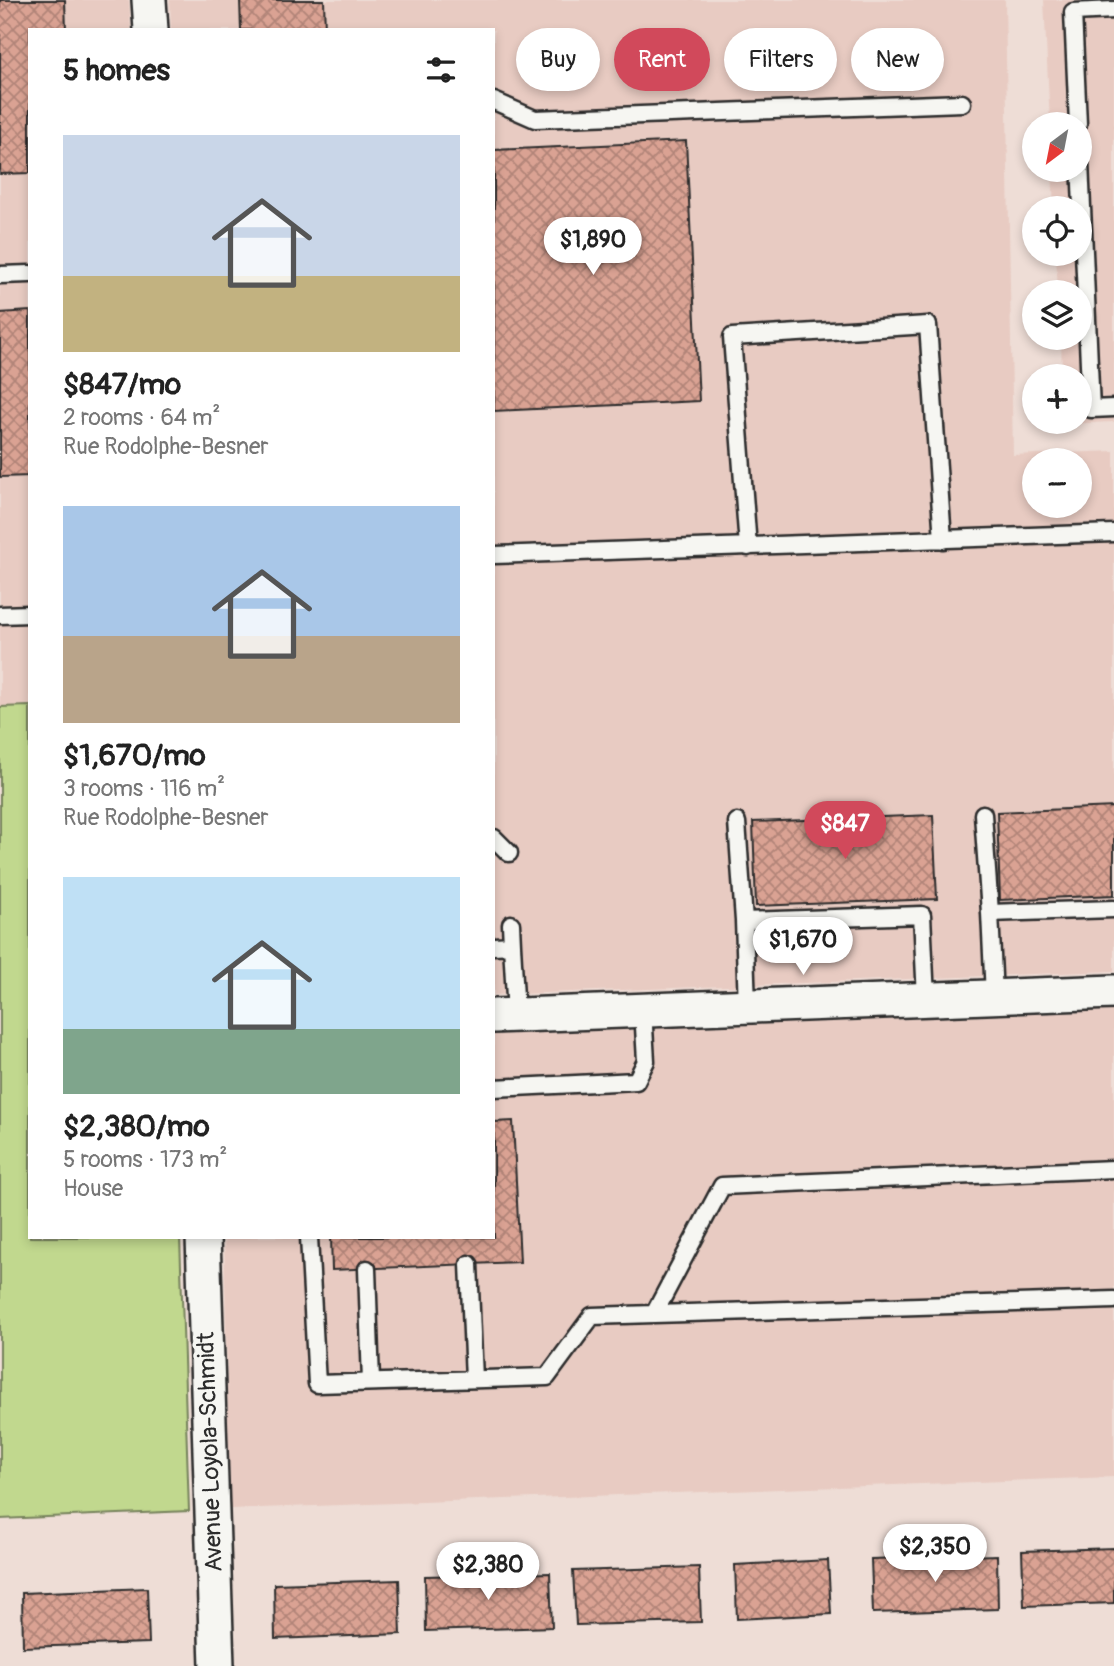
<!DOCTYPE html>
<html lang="en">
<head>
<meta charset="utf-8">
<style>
	:root { --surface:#fff; --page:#f6f6f6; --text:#222; --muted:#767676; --accent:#d1495b }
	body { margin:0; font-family:Pangolin,sans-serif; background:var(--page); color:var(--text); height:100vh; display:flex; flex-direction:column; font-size:26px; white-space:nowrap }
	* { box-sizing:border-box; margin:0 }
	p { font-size:23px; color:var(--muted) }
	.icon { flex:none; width:38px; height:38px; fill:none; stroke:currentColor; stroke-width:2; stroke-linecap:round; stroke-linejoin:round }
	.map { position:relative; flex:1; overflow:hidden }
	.sheet { position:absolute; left:28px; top:28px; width:467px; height:1211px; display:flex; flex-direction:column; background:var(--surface); border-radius:0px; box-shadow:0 4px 10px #0003 }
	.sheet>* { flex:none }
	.top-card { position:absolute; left:516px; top:28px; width:492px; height:63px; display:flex; gap:14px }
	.needle { width:46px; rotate:212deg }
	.buttons { position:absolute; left:1022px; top:112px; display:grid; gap:14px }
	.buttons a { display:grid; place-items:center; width:70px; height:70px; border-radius:50%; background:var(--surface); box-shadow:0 4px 10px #0003; font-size:35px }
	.price { position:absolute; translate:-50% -60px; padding:0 16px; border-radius:24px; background:#fff; color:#222; font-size:23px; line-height:46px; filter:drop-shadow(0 2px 4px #0008) }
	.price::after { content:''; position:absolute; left:50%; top:42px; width:21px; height:16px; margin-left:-10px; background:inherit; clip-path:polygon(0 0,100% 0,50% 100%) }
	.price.on { background:var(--accent); color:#fff }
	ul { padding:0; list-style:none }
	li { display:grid; align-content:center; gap:14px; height:371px; padding:0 35px }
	li span { display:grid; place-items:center; height:217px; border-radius:0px; color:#555 }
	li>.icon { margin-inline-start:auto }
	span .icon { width:126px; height:126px; fill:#fffc; stroke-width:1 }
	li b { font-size:30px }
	h2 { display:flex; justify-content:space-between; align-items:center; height:84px; padding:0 35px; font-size:30px }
	.pill { padding:0 24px; border-radius:32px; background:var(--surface); box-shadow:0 4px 10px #0003; font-size:24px; line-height:63px }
	.pill.on { background:var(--accent); color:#fff }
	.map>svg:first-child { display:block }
	.built { fill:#e8cbc2; fill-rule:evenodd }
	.grass { fill:#c1d88e; stroke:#76825c; stroke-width:2 }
	.building { fill:url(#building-cross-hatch); stroke:#2b2b2b; stroke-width:2 }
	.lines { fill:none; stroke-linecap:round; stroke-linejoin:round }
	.service-casing { stroke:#2b2b2b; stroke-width:21 }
	.minor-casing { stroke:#2b2b2b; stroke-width:38 }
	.service { stroke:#f6f6f2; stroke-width:16 }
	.minor { stroke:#f6f6f2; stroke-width:33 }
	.labels { text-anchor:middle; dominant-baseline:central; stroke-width:7; stroke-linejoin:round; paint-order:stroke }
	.street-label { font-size:24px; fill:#2b2b2b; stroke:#f6f6f2 }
</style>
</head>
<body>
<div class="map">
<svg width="1114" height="1666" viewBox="0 0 1114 1666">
	<defs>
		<pattern id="building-cross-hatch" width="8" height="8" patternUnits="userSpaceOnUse" patternTransform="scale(1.75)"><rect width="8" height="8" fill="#daa293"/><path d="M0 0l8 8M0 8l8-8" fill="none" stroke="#b18478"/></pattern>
	</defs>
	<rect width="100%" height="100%" fill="#eeddd6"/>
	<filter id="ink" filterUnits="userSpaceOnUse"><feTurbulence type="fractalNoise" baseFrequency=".0143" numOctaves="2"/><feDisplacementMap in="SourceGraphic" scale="14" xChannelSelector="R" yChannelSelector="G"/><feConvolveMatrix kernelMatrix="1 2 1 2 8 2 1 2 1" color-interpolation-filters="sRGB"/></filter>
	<g filter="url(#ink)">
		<path class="built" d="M 0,0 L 129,0 L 131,30 L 30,30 L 30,706 L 0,707 Z
			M 170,0 L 1005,0 L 1013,455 L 1114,451 L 1114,971 L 494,995 L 494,30 L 171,30 ZM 1034,460 L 1080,460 L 1080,506 L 1034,506 Z
			M 1044,0 L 1114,0 L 1114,422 L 1065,424 L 1065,422 L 1080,422 L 1080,376 L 1062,376 L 1061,338 L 1080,338 L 1080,292 L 1058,292 L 1056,254 L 1080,254 L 1080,208 L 1054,208 L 1052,170 L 1080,170 L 1080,124 L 1050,124 Z
			M 1114,1011 L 1114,1477 L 230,1509 L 224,1237 L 494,1237 L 494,1035 Z"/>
		<path class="grass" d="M 30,706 L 30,1237 L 180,1237 L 189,1511 L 0,1519 L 0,707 Z"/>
		<path class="building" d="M 0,0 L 65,0 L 66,30 L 30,30 L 30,173 L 0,174 Z
			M 240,0 L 324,0 L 325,30 L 241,30 Z
			M 686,141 L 699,401 L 494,411 L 494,150 Z
			M 30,311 L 30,476 L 0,477 L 0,313 Z
			M 1114,807 L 1114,895 L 1000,900 L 997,812 Z
			M 933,815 L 937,899 L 756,906 L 753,822 Z
			M 513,1121 L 520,1262 L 332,1270 L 331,1237 L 494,1237 L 494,1122 Z
			M 1114,1548 L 1114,1603 L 1024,1606 L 1022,1551 Z
			M 997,1555 L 998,1609 L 873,1613 L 871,1559 Z
			M 828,1560 L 831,1614 L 737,1619 L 735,1565 Z
			M 699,1567 L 701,1622 L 576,1625 L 573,1571 Z
			M 550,1573 L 552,1627 L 426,1631 L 425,1576 Z
			M 399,1580 L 401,1634 L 275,1639 L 274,1584 Z
			M 147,1588 L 149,1643 L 23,1647 L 22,1593 Z"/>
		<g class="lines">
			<g class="service-casing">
				<path id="service" d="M 494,101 L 535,119 L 962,103
					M 1078,124 L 1073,12 L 1114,10
					M 1080,162 L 1091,409 L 1114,408
					M 0,275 L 30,274
					M 748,547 L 732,337 L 928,325 L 943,540
					M 494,555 L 1114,533
					M 0,615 L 30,614
					M 983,814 L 990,913
					M 737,822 L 744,921
					M 494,838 L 509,853
					M 511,924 L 512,945
					M 494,946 L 512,945 L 516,1015
					M 994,996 L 990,913 L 1114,909
					M 747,1006 L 744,921 L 922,915 L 926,999
					M 494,1088 L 636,1081 L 646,1061 L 643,1010
					M 1114,1169 L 722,1186 L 654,1314 L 1114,1300
					M 309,1237 L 317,1384 L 547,1377 L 592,1316 L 654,1314
					M 469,1264 L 474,1379
					M 367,1269 L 371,1382"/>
			</g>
			<g class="minor-casing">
				<path id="minor" d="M 149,0 L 151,30
					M 494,1016 L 1114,992
					M 203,1237 L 217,1666"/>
			</g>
			<use href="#service" class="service"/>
			<use href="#minor" class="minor"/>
		</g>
	</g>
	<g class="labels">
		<g class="street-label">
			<text transform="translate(210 1452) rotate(-92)">Avenue Loyola-Schmidt</text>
		</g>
	</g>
</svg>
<div class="buttons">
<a><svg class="needle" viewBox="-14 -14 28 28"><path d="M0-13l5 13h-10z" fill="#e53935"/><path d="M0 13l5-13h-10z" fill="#767676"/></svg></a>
<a><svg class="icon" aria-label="locate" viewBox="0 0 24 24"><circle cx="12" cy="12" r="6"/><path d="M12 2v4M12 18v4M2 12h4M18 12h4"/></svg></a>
<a><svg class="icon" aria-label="layers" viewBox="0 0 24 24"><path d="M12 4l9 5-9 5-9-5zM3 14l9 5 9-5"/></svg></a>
<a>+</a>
<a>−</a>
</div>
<b class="price" style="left:593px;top:277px">$1,890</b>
<b class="price on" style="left:845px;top:861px">$847</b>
<b class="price" style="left:803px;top:977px">$1,670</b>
<b class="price" style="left:935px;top:1584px">$2,350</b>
<b class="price" style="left:488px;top:1602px">$2,380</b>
<div class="top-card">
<a class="pill">Buy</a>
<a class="pill on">Rent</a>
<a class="pill">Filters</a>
<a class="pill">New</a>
</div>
<section class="sheet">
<h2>5 homes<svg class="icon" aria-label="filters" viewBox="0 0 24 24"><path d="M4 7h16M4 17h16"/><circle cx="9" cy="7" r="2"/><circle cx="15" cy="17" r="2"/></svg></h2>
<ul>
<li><span style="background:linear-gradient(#c9d6e8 65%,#c2b280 0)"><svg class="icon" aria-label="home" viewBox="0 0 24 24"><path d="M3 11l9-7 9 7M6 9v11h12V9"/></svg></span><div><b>$847/mo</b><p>2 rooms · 64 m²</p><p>Rue Rodolphe-Besner</p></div></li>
<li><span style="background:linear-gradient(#a9c7e8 60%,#b9a48a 0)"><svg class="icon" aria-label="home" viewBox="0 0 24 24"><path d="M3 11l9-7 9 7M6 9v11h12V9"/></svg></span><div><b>$1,670/mo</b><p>3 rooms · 116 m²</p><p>Rue Rodolphe-Besner</p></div></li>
<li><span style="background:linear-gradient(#bfe0f5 70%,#7fa58c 0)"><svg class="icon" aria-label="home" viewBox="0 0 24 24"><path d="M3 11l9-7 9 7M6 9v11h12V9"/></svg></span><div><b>$2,380/mo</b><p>5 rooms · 173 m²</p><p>House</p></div></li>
</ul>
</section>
</div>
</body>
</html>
